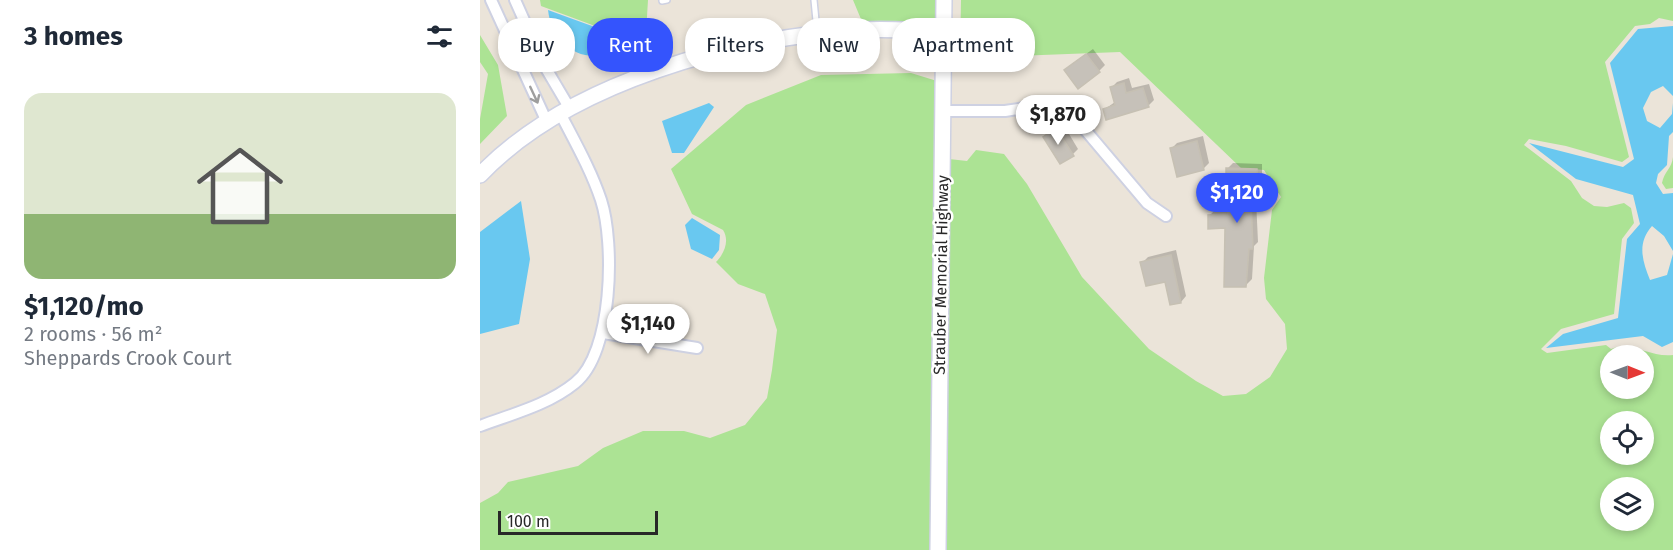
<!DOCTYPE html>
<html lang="en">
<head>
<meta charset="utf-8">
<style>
	:root { --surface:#fff; --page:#f2f2f3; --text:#1f2937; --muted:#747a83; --accent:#3454fd }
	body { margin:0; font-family:"Fira Sans",sans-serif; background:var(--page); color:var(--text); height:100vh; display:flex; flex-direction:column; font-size:22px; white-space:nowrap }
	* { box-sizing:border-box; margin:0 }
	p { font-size:20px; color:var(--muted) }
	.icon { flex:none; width:33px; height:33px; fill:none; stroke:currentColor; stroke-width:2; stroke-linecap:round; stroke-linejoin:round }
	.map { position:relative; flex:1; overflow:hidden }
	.details { display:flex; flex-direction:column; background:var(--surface); width:480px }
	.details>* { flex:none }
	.hud { position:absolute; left:18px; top:18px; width:570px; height:54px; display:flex; gap:12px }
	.needle { width:39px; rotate:91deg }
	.tools { position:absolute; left:1120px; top:345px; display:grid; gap:12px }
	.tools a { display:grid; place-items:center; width:54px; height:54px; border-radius:50%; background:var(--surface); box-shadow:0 3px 9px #0003; font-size:30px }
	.scale { position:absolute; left:18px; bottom:15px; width:160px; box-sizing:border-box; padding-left:6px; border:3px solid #282828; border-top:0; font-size:16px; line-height:21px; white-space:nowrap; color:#282828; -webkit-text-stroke:4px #fff; paint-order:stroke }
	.price { position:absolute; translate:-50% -51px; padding:0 14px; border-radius:21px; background:#fff; color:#222; font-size:20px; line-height:39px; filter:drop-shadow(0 2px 3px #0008) }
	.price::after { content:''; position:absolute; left:50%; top:36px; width:18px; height:14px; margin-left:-9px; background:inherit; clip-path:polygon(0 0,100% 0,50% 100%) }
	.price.current { background:var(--accent); color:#fff }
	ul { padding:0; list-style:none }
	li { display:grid; align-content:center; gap:12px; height:318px; padding:0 24px }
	li span { display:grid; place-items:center; height:186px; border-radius:18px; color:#555 }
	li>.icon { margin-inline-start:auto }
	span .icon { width:108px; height:108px; fill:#fffc; stroke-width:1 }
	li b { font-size:26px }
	h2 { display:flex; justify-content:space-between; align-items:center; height:72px; padding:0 24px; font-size:26px }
	.pill { padding:0 21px; border-radius:24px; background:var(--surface); box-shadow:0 3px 9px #0003; font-size:21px; line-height:54px }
	.pill.current { background:var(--accent); color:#fff }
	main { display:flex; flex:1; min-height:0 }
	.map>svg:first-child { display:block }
	.green { fill:#ace394; fill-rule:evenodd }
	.water { fill:#69c8f0 }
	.shadow { fill:#0003 }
	.building { fill:#c6c1b9; stroke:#c6c0b3; stroke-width:1.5 }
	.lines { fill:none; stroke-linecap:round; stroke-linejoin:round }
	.lane-casing { stroke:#ced1e2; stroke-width:8 }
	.street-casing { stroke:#ced1e2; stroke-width:14 }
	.secondary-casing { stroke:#ced1e2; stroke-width:18 }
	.lane { stroke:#fff; stroke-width:5 }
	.street { stroke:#fff; stroke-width:10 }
	.secondary { stroke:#fff; stroke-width:15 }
	.oneway { stroke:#9e9e9e }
	.labels { text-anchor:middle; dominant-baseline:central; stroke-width:5; stroke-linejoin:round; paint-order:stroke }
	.street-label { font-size:16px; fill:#282828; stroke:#fff }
</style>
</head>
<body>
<main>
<section class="details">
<h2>3 homes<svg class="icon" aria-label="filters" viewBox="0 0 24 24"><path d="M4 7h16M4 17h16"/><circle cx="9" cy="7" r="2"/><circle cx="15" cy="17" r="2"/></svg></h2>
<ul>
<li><span style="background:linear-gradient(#dfe7d0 65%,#8fb573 0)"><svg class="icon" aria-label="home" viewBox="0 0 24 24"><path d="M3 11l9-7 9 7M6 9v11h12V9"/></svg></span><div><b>$1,120/mo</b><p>2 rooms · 56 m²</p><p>Sheppards Crook Court</p></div></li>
</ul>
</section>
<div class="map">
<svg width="1193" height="550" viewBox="0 0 1193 550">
	<rect width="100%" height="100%" fill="#ebe4d9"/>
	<path class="green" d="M 60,0 L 168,0 L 165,49 L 149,50 L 136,44 L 134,33 L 61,6 Z
		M 373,0 L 458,0 L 457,25 L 383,24 Z
		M 481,0 L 1193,0 L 1193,21 L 1179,18 L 1170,24 L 1155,26 L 1125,62 L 1149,157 L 1142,162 L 1086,146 L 1049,139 L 1044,145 L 1091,181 L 1102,198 L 1114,206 L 1127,207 L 1144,203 L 1151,208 L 1154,223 L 1142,239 L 1134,314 L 1081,329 L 1061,349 L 1067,353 L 1126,345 L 1131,349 C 1152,341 1171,358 1193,355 L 1193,550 L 465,550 L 469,159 L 487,161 L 496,150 L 524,154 L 547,184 L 602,277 L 669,349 L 716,381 L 743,396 L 766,394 L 790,377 L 807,349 L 805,324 L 786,299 L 784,278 L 792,210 L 801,197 L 784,170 L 761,168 L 640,52 L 480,58 ZM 1131,356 L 1164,356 L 1164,388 L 1131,388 ZM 1131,422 L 1164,422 L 1164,454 L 1131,454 ZM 1131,488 L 1164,488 L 1164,520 L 1131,520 Z
		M 0,35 L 18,65 L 27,116 L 0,144 L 0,119 L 8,74 L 0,62 Z
		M 431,73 L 457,81 L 452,550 L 0,550 L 0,503 L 18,493 L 28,482 L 98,466 L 123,448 L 163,431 L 204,431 L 230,438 L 265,425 L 287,398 L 292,370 L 297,330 L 285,294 L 258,284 L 236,262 C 244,254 250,241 243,230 L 212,214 L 191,169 L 266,105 L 341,75 Z
		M 1193,157 L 1193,188 L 1186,189 L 1182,183 C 1184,172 1192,168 1193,157 Z"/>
	<path class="water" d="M 68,10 L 134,34 L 137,47 C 131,50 121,56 115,56 C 88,56 71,35 68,10 Z
		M 1193,26 L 1193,96 L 1183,86 L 1171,92 L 1163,108 L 1167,121 L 1180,128 L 1192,114 L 1193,103 L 1193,132 L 1189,136 L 1187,165 L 1178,174 L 1176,183 L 1183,194 L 1193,193 L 1193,251 L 1184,236 L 1172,226 C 1157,243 1162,260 1170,280 L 1187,275 L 1193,254 L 1193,342 L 1182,347 L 1163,336 L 1066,348 L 1083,334 L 1138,318 L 1147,239 L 1160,224 L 1153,195 L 1096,179 L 1049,143 L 1143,167 L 1154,159 L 1130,63 L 1158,29 Z
		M 229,103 L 234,107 L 204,153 L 192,153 L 182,121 Z
		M 41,201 L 50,259 L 39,324 L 0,334 L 0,232 Z
		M 212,218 L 240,235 L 239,250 L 232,259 L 211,249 L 205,225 Z"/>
	<path class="shadow" d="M 613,49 L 625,65 L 619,71 L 592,64 Z
		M 649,78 L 652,88 L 669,84 L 674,100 L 668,106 L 625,109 L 635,102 L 631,88 L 637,82 Z
		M 583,124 L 598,149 L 593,154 L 565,137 Z
		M 723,136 L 729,163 L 723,169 L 691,149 L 697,143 Z
		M 753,163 L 782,164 L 782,193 L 776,199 L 778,242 L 774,246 L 772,279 L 766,285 L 746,227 L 729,216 L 735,210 L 749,209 L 749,189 L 742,182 L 748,177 L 748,168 Z
		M 696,250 L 706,296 L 701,302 L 686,280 L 662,263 L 668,257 Z"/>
	<path class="building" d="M 606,54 L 620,72 L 598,89 L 584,70 Z
		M 644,83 L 646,93 L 663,88 L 669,107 L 626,120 L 623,109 L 635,105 L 630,87 Z
		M 576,128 L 594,156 L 580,164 L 563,137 Z
		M 717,141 L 724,170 L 697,177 L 690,148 Z
		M 746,168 L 777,169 L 777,200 L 771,200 L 773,249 L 769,249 L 766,287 L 744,287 L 745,228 L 728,229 L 728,215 L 748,214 L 748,191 L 741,191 L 741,182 L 746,182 Z
		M 691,255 L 701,303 L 690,305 L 685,282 L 666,286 L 660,262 Z"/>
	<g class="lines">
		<g class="lane-casing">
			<path id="lane" d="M 334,0 L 337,31
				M 182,1 L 187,0"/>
		</g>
		<g class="street-casing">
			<path id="street" d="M 11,0 L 66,120
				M 35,0 L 64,65 L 90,109
				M 463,111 L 525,111 L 564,105 L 596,119 L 667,203 L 686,216
				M 123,333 L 217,348
				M 0,426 C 32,414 68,405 95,383 C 133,353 135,243 121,200 C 111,170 95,142 80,113"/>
		</g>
		<g class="secondary-casing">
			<path id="secondary" d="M 0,175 C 89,82 255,37 381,30 C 408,28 436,31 463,31
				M 458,550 L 464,0"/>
		</g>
		<use href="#lane" class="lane"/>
		<use href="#street" class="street"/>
		<use href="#secondary" class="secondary"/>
	</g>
	<defs><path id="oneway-shaft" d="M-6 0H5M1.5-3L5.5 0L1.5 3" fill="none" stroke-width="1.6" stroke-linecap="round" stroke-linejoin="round" transform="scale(1.5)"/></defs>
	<use class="oneway" href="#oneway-shaft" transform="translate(54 95) rotate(65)"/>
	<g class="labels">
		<g class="street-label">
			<text transform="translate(461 275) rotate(-89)">Strauber Memorial Highway</text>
		</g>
	</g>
</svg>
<div class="tools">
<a><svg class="needle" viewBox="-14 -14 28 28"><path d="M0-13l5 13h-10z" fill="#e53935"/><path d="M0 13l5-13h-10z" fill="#747a83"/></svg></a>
<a><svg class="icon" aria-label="locate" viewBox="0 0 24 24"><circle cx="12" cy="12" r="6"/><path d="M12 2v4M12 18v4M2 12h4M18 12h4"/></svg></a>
<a><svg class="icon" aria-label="layers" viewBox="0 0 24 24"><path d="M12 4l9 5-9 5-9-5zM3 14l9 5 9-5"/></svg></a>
</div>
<div class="scale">100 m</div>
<b class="price" style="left:578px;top:146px">$1,870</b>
<b class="price current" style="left:757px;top:224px">$1,120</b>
<b class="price" style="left:168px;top:355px">$1,140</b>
<div class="hud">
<a class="pill">Buy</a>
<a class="pill current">Rent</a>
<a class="pill">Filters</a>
<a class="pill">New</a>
<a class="pill">Apartment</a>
</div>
</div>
</main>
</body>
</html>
